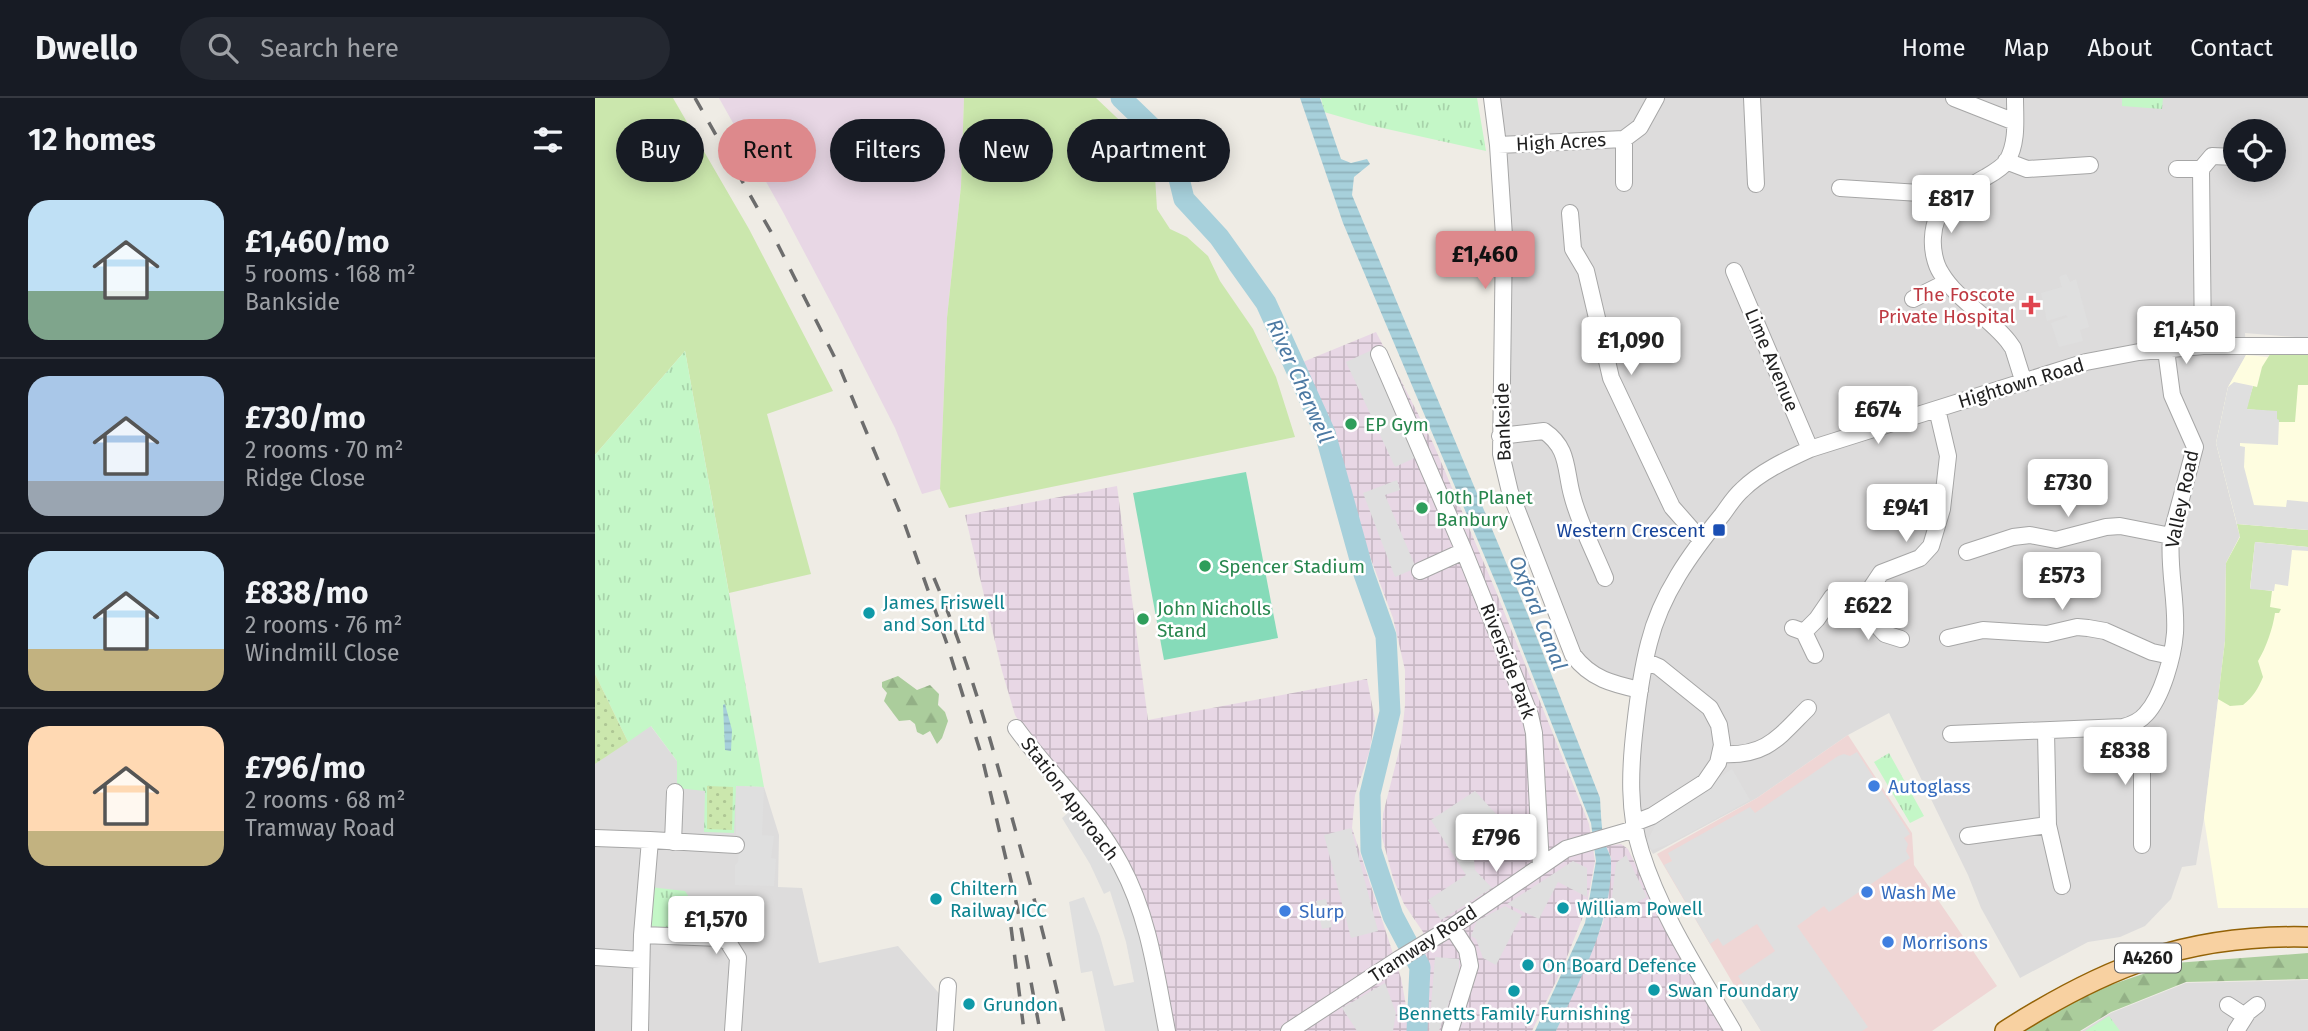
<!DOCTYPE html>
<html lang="en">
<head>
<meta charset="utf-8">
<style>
	:root { --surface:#171b24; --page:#242831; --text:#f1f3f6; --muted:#9ea1a6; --line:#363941; --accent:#dd898c }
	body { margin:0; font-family:"Fira Sans",sans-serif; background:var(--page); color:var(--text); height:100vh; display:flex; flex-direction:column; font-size:26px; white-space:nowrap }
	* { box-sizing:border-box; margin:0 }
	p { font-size:23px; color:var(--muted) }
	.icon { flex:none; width:38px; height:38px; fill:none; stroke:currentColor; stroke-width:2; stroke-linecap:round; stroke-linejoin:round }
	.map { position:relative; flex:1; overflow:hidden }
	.sheet { display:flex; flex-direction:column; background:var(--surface); width:595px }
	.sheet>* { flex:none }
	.hud { position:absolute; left:21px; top:21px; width:665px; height:63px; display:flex; gap:14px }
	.fabs { position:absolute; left:1628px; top:21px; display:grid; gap:14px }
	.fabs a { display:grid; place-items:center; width:63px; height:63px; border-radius:50%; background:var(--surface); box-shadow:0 4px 18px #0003; font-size:35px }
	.price { position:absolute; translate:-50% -60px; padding:0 16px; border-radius:7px; background:#fff; color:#222; font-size:23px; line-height:46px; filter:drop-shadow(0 2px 4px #0008) }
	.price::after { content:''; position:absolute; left:50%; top:42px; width:21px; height:16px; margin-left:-10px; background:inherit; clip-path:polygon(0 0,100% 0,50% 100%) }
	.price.current { background:var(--accent); color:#111 }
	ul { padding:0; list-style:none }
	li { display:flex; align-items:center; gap:21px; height:175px; padding:0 28px }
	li+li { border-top:2px solid var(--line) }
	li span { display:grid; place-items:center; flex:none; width:196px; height:140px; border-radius:21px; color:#555 }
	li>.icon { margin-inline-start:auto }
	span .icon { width:84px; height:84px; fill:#fffc; stroke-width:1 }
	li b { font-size:30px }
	h2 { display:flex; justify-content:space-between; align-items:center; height:84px; padding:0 28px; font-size:30px }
	.pill { padding:0 24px; border-radius:32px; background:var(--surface); box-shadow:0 4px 18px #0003; font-size:24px; line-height:63px }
	.pill.current { background:var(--accent); color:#111 }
	header { display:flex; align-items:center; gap:42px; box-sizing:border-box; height:98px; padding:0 35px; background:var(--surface); border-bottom:2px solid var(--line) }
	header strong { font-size:33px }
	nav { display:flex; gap:38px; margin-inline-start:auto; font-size:24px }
	.search { width:490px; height:63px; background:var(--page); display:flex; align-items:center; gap:18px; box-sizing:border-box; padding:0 24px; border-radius:38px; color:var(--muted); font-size:26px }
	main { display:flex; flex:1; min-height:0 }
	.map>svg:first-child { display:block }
	.residential { fill:#dddcdc; fill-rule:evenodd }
	.commercial { fill:#efd6d5 }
	.industrial { fill:url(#industrial-grid) }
	.education { fill:#fefde0 }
	.railway { fill:#e8d7e5 }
	.grass { fill:#cbe7ad }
	.forest { fill:url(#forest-firs) }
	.park { fill:url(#park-tufts) }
	.garden { fill:url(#garden-dots) }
	.pitch { fill:#86dbb9 }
	.parking { fill:#dfdfdf }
	.water { fill:url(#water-rules) }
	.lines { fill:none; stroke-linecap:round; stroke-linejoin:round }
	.river { stroke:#a7d0db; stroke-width:21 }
	.minor-casing { stroke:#a6a6a6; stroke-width:18 }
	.major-casing { stroke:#936206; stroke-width:22 }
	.minor { stroke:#fff; stroke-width:16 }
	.major { stroke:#f8d1a1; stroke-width:19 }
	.rail { stroke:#6d6d6d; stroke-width:3.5; stroke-dasharray:14 14; stroke-linecap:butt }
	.health-dot { fill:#e0444e; stroke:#fff; stroke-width:2.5 }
	.leisure-dot { fill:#2e9e5b; stroke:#fff; stroke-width:2.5 }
	.transit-dot { fill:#1a4fb4; stroke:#fff; stroke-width:2.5 }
	.culture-dot { fill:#0f9aa8; stroke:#fff; stroke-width:2.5 }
	.shop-dot { fill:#3f7fe0; stroke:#fff; stroke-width:2.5 }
	.labels { text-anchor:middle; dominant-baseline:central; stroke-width:5; stroke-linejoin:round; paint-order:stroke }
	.shield { fill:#fff; stroke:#626262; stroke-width:2 }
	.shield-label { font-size:18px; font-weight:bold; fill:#1f1f1f }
	.street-label { font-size:19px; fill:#1f1f1f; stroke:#fff }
	.health-label { font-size:19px; fill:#be3a42; stroke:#fff; text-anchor:end }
	.leisure-label { font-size:19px; fill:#27864d; stroke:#fff; text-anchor:start }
	.transit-label { font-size:19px; fill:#164399; stroke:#fff; text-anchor:end }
	.culture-label { font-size:19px; fill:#0d838f; stroke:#fff; text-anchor:start }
	.shop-label { font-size:19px; fill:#366cbe; stroke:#fff; text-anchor:start }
	.water-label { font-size:21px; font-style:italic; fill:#4c79a3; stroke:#fff }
</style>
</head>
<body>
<header>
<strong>Dwello</strong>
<div class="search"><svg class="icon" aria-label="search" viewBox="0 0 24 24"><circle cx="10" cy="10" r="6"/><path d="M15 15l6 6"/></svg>Search here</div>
<nav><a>Home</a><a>Map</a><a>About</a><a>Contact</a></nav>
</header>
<main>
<section class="sheet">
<h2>12 homes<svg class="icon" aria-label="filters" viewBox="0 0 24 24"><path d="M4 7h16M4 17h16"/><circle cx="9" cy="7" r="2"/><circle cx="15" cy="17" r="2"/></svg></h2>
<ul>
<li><span style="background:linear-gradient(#bfe0f5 65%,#7fa58c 0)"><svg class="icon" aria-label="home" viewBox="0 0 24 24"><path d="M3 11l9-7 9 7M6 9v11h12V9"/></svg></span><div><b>£1,460/mo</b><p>5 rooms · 168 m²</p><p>Bankside</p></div></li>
<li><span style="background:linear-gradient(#a9c7e8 75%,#9aa5b1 0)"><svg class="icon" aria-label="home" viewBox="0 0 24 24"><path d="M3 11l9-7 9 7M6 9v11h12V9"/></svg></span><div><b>£730/mo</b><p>2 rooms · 70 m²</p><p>Ridge Close</p></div></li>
<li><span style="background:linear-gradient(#bfe0f5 70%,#c2b280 0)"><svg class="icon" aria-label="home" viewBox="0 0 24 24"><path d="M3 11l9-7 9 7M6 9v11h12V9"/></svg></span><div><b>£838/mo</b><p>2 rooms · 76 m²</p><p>Windmill Close</p></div></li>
<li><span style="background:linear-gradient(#ffd9b3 75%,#c2b280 0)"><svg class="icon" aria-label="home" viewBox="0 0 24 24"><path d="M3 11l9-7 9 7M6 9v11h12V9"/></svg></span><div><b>£796/mo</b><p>2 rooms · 68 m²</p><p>Tramway Road</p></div></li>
</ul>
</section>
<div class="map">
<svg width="1713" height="933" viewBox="0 0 1713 933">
	<defs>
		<pattern id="industrial-grid" width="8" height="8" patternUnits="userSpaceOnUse" patternTransform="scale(1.75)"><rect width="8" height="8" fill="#e8d7e5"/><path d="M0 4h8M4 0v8" fill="none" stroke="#c7b8c4"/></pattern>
		<pattern id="forest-firs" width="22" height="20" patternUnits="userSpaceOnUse" patternTransform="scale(1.75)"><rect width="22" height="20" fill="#abcd9c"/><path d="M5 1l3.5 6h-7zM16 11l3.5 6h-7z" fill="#93b086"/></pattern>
		<pattern id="park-tufts" width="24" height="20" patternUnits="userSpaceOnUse" patternTransform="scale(1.75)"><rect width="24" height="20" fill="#c4f7c7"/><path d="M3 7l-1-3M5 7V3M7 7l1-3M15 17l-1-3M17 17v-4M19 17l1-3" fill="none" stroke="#a8d3aa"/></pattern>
		<pattern id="garden-dots" width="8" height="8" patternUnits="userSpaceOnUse" patternTransform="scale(1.75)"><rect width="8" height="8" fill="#cbe7ad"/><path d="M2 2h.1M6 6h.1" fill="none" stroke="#aec694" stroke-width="1.8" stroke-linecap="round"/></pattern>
		<pattern id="water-rules" width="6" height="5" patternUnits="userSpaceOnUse" patternTransform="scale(1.75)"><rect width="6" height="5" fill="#a7d0db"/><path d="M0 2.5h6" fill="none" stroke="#8fb2bc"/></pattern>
	</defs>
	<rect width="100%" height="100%" fill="#efece5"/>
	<path class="residential" d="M 902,0 L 1713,0 L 1713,240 L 1650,235 L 1651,257 L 1633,289 L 1621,345 L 1645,439 L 1631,465 L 1630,543 L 1609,720 L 1601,767 L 1587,769 L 1576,801 L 1550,828 L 1525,839 L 1493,844 L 1425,880 L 1386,810 L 1373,777 L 1294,615 L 1253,637 L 1162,700 L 1058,756 L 1050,743 L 1043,711 L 1045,632 L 1052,589 L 1006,576 L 981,550 L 931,420 L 912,355 ZM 1640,33 L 1678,33 L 1678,72 L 1640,72 Z
		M 55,627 L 82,663 L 141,688 L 169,689 L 184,737 L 183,789 L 207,790 L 224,865 L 303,848 L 355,908 L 354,933 L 0,933 L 0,666 Z
		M 1713,882 L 1713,933 L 1487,933 L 1516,915 L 1591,885 Z"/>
	<path class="commercial" d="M 1253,637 L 1317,735 L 1319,767 L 1402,888 L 1337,933 L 1166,933 L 1062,756 L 1162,700 Z"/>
	<path class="industrial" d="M 781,234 L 838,345 L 900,491 L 994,726 L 1000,763 L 991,811 L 968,869 L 937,933 L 829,933 L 828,834 L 809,806 L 798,780 L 787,739 L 788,716 L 806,645 L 810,607 L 810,572 L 798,520 L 703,266 Z
		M 522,388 L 553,622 L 772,581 L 780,622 L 774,655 L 760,697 L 757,730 L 806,880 L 814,924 L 813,933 L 577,933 L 557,831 L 420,617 L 407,573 L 370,417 Z
		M 1026,746 L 1033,751 L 1077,841 L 1129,933 L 961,933 L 1008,825 L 1016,775 L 1016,759 L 1011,748 Z"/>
	<path class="education" d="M 1677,253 L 1713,257 L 1713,810 L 1623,810 L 1609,720 L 1630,543 L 1631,465 L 1645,438 L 1621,345 L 1633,289 L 1651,257 L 1673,259 Z"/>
	<path class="railway" d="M 124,0 L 369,0 L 366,88 L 352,220 L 345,391 L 327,396 L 300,330 L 242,216 L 188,114 Z"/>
	<path class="grass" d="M 0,0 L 78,0 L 154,131 L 238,293 L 172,316 L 216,476 L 134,495 L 90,253 L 0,357 Z
		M 369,0 L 501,0 L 538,35 L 559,62 L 562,111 L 575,131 L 592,139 L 613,158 L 625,183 L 658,231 L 681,279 L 700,339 L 354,410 L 345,391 L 352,220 L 366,88 Z
		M 1677,253 L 1713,257 L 1713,287 L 1703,287 L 1700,324 L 1684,324 L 1681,322 L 1682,314 L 1651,311 L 1658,288 L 1662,289 L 1667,269 Z
		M 1642,426 L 1713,432 L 1713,449 L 1660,444 L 1655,490 L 1677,493 L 1675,509 L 1686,511 L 1684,515 L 1680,515 C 1678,530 1671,550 1663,563 L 1668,579 C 1663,591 1658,599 1648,607 L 1635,608 L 1623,601 L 1630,543 L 1631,465 L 1645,439 Z"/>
	<path class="forest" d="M 303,578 L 322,592 L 335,587 L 344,596 L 343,607 L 350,614 L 353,623 L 347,640 L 342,646 L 335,633 L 328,637 L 322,634 L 320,626 L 315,622 L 304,623 L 289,603 L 292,595 L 287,589 L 287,584 Z
		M 1713,855 L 1713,881 L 1591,884 L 1516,914 L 1485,933 L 1427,933 L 1501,892 L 1580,865 Z"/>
	<path class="park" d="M 726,0 L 882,0 L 891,53 L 774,27 L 729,14 Z
		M 1527,0 L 1568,0 L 1567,11 L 1527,8 Z
		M 90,253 L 169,689 L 141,688 L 139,735 L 109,734 L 110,693 L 82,690 L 82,663 L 56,628 L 33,644 L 0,576 L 0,357 Z
		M 1294,655 L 1329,718 L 1315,725 L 1279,664 Z
		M 55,789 L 90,793 C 100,806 97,817 90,831 L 53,828 Z
		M 1514,918 L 1525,933 L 1490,933 Z"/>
	<path class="garden" d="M 0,576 L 33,644 L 0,666 Z
		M 112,688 L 138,689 L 137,732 L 112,731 Z"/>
	<path class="pitch" d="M 651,374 L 683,540 L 569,562 L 538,395 Z"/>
	<path class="parking" d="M 1471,176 L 1475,184 L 1481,181 L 1494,229 L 1485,232 L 1488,243 L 1464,249 L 1456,225 L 1473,219 L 1471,217 L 1452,223 L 1446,195 L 1467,189 L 1464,179 Z
		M 777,252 L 826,357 L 800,369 L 751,264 Z
		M 1639,284 L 1658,288 L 1652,311 L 1682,313 L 1682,321 L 1684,322 L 1683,347 L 1645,345 L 1645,348 L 1650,349 L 1649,369 L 1659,407 L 1691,409 L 1692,402 L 1713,404 L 1713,432 L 1642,426 L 1621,345 L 1633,289 Z
		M 802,382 L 805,392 L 790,397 L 821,470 L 800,479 L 768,395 Z
		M 1660,444 L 1713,449 L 1713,453 L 1697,452 L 1693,488 L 1680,486 L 1679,493 L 1655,491 Z
		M 1262,654 L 1315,736 L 1309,740 L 1313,746 L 1311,753 L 1315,760 L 1234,814 L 1229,808 L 1202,828 L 1273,929 L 1267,933 L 1166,933 L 1142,895 L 1150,889 L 1143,878 L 1180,853 L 1162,826 L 1128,848 L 1123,840 L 1115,846 L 1069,767 L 1077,763 L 1073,755 L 1155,709 L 1160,715 L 1243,658 L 1249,656 L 1255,658 Z
		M 1137,671 L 1155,702 L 1074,746 L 1057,752 L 1052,744 L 1063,722 Z
		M 141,688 L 169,689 L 167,737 L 179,738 L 176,760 L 181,761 L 179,788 L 140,787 L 140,767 L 143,764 L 145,738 L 141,736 Z
		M 880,693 L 902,717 L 899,747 L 879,762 L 880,772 L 897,790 L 846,822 L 833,802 L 871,777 L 836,722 Z
		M 479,710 L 505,741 L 538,804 L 567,933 L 510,933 L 497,873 L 486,875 L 474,804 L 489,799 L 505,838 L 519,888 L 539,884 L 531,844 L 515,793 L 509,796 L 495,766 L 467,720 Z
		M 756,730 L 783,833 L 756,840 L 729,737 Z
		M 1031,757 L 1052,799 L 1041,805 L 1044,812 L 1034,817 L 1016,807 L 1021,765 Z
		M 978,763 L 992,770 L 992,799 L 963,784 L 944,821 L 912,806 Z
		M 731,801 L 737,829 L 727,831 L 721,803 Z
		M 910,808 L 927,817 L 901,867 L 888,860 L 881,841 L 876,838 L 882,823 Z
		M 840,859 L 864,861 L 864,875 L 844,933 L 834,933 Z
		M 790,885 L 801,915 L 798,933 L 762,933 L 747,910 Z"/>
	<path class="water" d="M 705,0 L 725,0 L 746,61 L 756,65 L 772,61 L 775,66 L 759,79 L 757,97 L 933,517 L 1005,700 C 1006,715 1006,733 1011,748 C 1013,754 1016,757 1016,764 C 1017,824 986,879 961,933 L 940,933 L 990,825 L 1001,763 L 996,725 L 903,490 L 748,125 Z
		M 130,606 L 137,632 L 136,653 L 130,652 L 128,607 Z"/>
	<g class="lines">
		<path class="river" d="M 526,0 L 576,48 L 589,101 L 624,139 L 671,205 L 730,335 L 769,476 L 791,538 L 795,614 L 775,696 L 776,752 L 798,818 L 825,869 L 822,933"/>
		<g class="minor-casing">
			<path id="minor" d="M 897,0 L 903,47 L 909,138 L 906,356 L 915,394 L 978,557 C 996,581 1018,586 1045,592
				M 1157,0 L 1161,86
				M 1359,0 L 1420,24
				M 1420,0 C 1420,21 1423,44 1412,63 C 1407,70 1398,75 1391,79 C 1364,95 1340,104 1338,139 C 1337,151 1340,166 1346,175 C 1362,202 1394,219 1413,243 L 1418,250 L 1429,285
				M 1029,41 L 1029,85
				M 903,47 L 1029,41 L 1045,29 L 1061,0
				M 1411,63 L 1432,71 L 1495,67
				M 1582,71 L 1606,71
				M 1245,90 L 1325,95 L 1346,110
				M 975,115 L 978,151 L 991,173 L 1016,280 L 1077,409 L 1106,442
				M 1139,173 L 1215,351
				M 1318,201 L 1352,184
				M 1608,248 L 1606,71 L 1617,58 L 1640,59
				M 784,256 L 869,453
				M 905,338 L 949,333 C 974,350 970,371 977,397 C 984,425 999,453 1010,480
				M 1372,454 L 1418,439 L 1435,437 L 1461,442 L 1511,429 L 1525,428 L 1576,438
				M 825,473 L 869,453 L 935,617 L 939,635 L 946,768
				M 1264,508 L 1290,536 L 1306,541
				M 1198,530 L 1209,534 L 1222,521 L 1237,499 L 1242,496 L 1252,498 L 1264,508 L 1286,475 L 1325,460 L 1336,448 L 1347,411 L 1353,358 L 1342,311
				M 1209,534 L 1220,557
				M 1353,540 L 1388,532 L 1452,536 L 1482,529 L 1493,530 L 1510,533 L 1557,554 L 1576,558
				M 1537,627 L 1547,654 L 1547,747
				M 421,630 C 455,677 499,716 526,767 C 554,819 561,876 572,933
				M 1451,634 L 1453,727 L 1467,788
				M 1356,636 L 1528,629 C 1536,627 1545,623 1551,616 C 1567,599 1578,559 1580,535 C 1582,503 1573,471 1576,438 L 1600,349 L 1577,297 L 1571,252
				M 1125,656 C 1171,659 1183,640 1213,610
				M 1039,725 L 1057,718 L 1110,684 L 1123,665 L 1127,647 L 1124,627 L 1115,610 L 1064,569 L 1050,563
				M 1373,738 L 1453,727
				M 0,740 L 55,742 L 47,837 L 45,933
				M 55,742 L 141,747
				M 78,744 L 80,694
				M 47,837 L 126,840 L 133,844 L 143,860 L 138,933
				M 0,859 L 46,862
				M 1633,907 L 1650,918
				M 350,933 L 353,888
				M 694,933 L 804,861 L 857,829 L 971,751 L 1040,731
				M 855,933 L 875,868 L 872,852 L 857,829
				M 1138,933 C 1105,876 1066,818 1046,754 C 1033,714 1035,670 1040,628 C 1043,601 1047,572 1054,545 C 1066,496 1096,455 1127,417 C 1133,409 1139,399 1147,392 C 1165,374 1191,362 1215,351 L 1491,264 L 1544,254 L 1608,248 L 1713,248
				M 1641,933 L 1653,914 L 1662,907"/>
		</g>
		<g class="major-casing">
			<path id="major" d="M 1410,933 C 1510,869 1592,836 1713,839"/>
		</g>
		<use href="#minor" class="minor"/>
		<use href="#major" class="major"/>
		<path class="rail" d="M 100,0 L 180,141 L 244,268 L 310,427 L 351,543 L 387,659 L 422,808 L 445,933
			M 339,480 C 373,560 396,643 419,727 C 438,795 456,864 471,933
			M 416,829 L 429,933"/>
	</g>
	<path class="health-dot" d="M1432.5 196.5h7v7h7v7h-7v7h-7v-7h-7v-7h7z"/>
	<g class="leisure-dot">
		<circle cx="756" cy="326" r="7"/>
		<circle cx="827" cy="410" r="7"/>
		<circle cx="610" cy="468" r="7"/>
		<circle cx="548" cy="521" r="7"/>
	</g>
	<rect class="transit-dot" x="1117" y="425" width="14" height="14" rx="3.5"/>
	<g class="culture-dot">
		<circle cx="274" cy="515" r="7"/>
		<circle cx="341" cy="801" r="7"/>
		<circle cx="968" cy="810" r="7"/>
		<circle cx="933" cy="867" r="7"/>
		<circle cx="1059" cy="892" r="7"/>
		<circle cx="919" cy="893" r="7"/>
		<circle cx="374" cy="906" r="7"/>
	</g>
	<g class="shop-dot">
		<circle cx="1279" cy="688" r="7"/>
		<circle cx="1272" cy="794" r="7"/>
		<circle cx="690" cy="813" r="7"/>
		<circle cx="1293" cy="844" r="7"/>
	</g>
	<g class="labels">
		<rect class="shield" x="1520" y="845.5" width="66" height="29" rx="5"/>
		<g class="shield-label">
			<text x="1553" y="860">A4260</text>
		</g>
		<g class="street-label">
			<text transform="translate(966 44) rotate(-3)">High Acres</text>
			<text transform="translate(1177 262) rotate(67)">Lime Avenue</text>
			<text transform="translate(1426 285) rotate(-17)">Hightown Road</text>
			<text transform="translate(908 324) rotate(-92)">Bankside</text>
			<text transform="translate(1587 401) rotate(-78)">Valley Road</text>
			<text transform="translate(913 563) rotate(69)">Riverside Park</text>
			<text transform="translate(475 701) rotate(53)">Station Approach</text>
			<text transform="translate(828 846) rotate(-33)">Tramway Road</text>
		</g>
		<g class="health-label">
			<text x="1420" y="196">The Foscote<tspan x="1420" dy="22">Private Hospital</tspan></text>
		</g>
		<g class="leisure-label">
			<text x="770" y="326">EP Gym</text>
			<text x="841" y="399">10th Planet<tspan x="841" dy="22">Banbury</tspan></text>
			<text x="624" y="468">Spencer Stadium</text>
			<text x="562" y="510">John Nicholls<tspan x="562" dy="22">Stand</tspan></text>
		</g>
		<g class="transit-label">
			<text x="1110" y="432">Western Crescent</text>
		</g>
		<g class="culture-label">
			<text x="288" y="504">James Friswell<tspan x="288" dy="22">and Son Ltd</tspan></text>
			<text x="355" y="790">Chiltern<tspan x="355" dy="22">Railway ICC</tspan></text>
			<text x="982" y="810">William Powell</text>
			<text x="947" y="867">On Board Defence</text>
			<text x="1073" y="892">Swan Foundary</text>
			<text x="388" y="906">Grundon</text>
			<text x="919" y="915" text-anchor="middle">Bennetts Family Furnishing</text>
		</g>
		<g class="shop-label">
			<text x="1293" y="688">Autoglass</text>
			<text x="1286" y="794">Wash Me</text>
			<text x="704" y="813">Slurp</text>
			<text x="1307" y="844">Morrisons</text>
		</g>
		<g class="water-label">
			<text transform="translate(705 283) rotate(66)">River Cherwell</text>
			<text transform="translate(943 515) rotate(68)">Oxford Canal</text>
		</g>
	</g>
</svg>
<div class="fabs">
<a><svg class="icon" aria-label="locate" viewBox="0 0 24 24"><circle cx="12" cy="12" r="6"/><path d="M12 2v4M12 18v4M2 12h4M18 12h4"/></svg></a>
</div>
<b class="price" style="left:1356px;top:137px">£817</b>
<b class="price current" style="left:890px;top:193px">£1,460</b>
<b class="price" style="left:1591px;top:268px">£1,450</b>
<b class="price" style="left:1036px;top:279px">£1,090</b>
<b class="price" style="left:1283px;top:348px">£674</b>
<b class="price" style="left:1473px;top:421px">£730</b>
<b class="price" style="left:1311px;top:446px">£941</b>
<b class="price" style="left:1467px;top:514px">£573</b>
<b class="price" style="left:1273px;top:544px">£622</b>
<b class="price" style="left:1530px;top:689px">£838</b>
<b class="price" style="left:901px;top:776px">£796</b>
<b class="price" style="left:121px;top:858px">£1,570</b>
<div class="hud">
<a class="pill">Buy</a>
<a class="pill current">Rent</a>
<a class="pill">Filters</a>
<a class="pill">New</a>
<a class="pill">Apartment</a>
</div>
</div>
</main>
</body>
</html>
